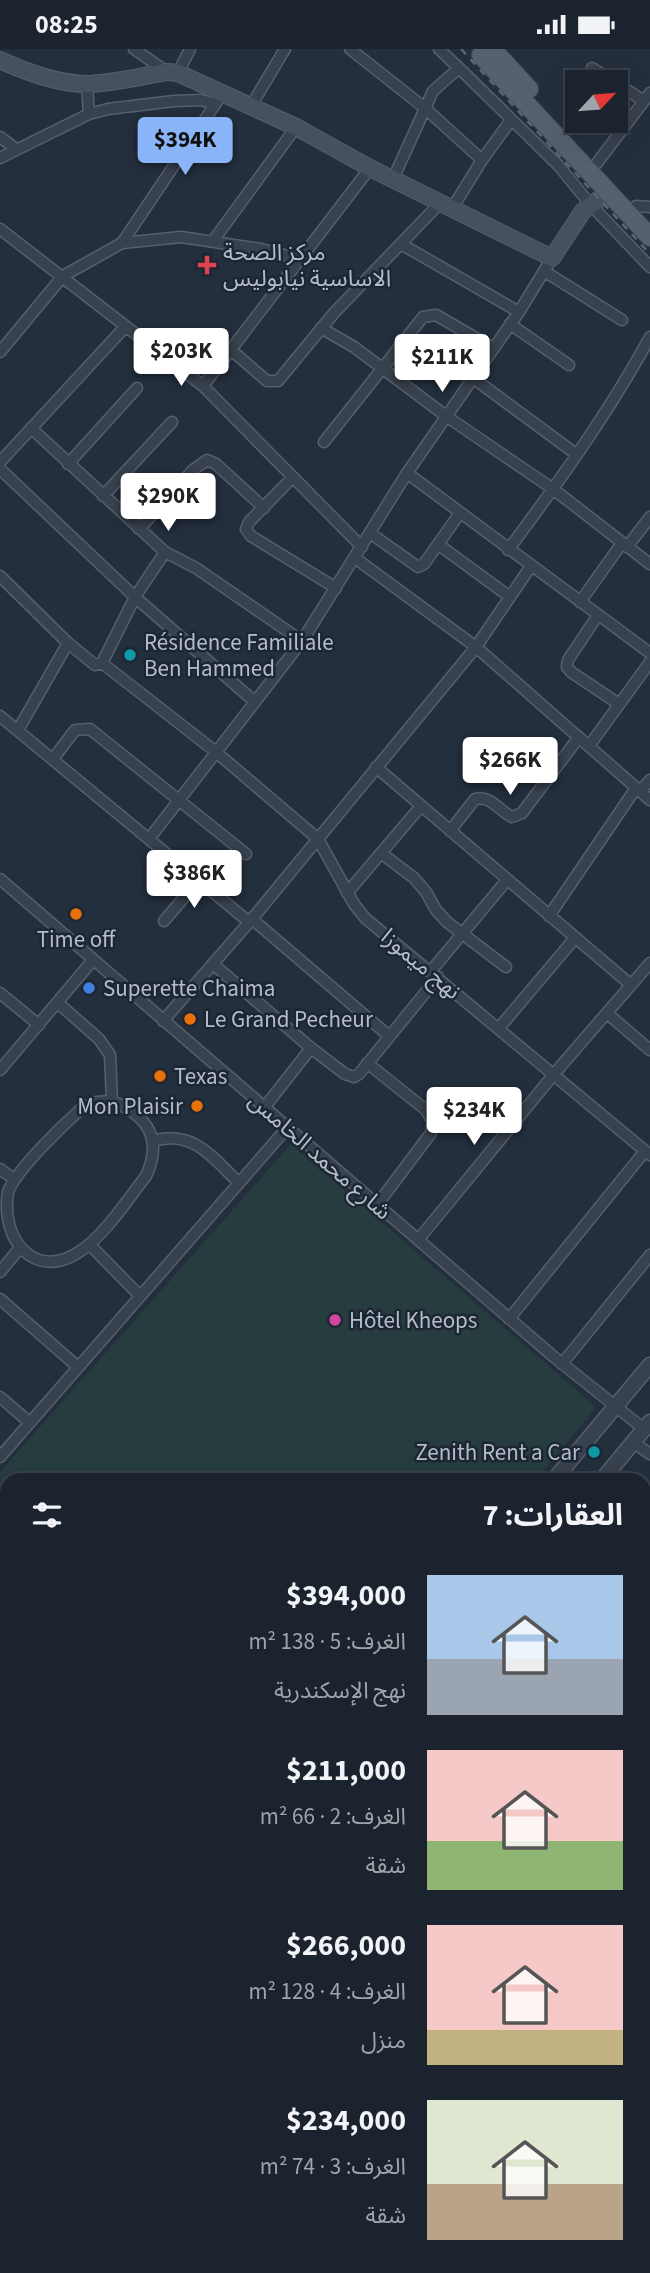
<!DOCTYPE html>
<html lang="ar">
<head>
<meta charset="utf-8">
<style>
	:root { --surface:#1b232e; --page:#242b36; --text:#f1f3f6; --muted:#a0a4aa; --line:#39404a; --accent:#8ab4f8 }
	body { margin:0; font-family:"Source Sans 3","Noto Sans Arabic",sans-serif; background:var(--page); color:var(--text); direction:rtl; height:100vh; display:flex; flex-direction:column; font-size:26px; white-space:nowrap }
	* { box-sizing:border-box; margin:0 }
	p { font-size:23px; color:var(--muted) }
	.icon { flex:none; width:38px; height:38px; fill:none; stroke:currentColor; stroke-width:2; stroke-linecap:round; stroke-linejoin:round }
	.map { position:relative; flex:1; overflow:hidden; direction:ltr }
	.side { position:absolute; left:0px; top:1424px; width:651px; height:800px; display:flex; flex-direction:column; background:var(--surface); border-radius:21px 21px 0 0; box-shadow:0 7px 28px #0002,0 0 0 2px var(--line); direction:rtl }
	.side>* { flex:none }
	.needle { width:46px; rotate:64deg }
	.buttons { position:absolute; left:565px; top:21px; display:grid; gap:14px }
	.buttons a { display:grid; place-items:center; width:63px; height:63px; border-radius:0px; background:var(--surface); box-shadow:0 7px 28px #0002,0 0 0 2px var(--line); font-size:35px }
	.price { position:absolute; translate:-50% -60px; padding:0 16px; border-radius:7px; background:#fff; color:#222; font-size:23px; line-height:46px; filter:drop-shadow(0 2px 4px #0008) }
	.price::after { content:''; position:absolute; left:50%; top:42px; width:21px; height:16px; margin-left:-10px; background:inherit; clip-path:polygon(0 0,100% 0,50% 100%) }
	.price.active { background:var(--accent); color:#111 }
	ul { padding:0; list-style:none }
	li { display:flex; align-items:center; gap:21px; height:175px; padding:0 28px }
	li span { display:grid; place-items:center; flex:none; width:196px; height:140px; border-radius:0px; color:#555 }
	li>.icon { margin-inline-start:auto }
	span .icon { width:84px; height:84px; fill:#fffc; stroke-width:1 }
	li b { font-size:30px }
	h2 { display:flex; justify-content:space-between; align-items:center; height:84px; padding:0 28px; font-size:30px }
	.status { display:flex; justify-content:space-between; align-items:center; height:49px; padding:0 35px; background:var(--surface); direction:ltr }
	.status svg { height:19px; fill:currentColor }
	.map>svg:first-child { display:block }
	.green { fill:#263c3f }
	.water { fill:#394c67 }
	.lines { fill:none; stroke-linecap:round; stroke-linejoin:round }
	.minor-casing { stroke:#565f6c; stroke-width:13 }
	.tertiary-casing { stroke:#565f6c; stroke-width:17 }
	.secondary-casing { stroke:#565f6c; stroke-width:18 }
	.primary-casing { stroke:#414a57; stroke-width:20 }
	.minor { stroke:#38414e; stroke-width:10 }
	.tertiary { stroke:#38414e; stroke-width:14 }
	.secondary { stroke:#465061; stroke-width:16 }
	.primary { stroke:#56606e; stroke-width:18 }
	.rail { stroke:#5a6575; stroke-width:2.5; stroke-dasharray:7 7; stroke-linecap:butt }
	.health-dot { fill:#e0444e; stroke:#1d2633; stroke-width:2.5 }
	.culture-dot { fill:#0f9aa8; stroke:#1d2633; stroke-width:2.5 }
	.food-dot { fill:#e8710a; stroke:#1d2633; stroke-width:2.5 }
	.shop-dot { fill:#3f7fe0; stroke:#1d2633; stroke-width:2.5 }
	.hotel-dot { fill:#d1479c; stroke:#1d2633; stroke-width:2.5 }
	.labels { text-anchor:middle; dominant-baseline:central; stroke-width:5; stroke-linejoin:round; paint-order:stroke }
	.poi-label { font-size:23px; fill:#b4bcc9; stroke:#1d2633; text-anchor:start }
	.street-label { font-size:23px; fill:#b4bcc9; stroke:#1d2633 }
</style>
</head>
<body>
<div class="status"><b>08:25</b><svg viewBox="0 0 49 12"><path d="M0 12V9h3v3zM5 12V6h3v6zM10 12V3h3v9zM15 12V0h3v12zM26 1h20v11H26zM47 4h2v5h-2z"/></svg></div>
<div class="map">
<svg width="650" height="2224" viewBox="0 0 650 2224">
	<rect width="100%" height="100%" fill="#242f3e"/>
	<path class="green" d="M 291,1095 L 596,1358 L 536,1431 L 7,1432 L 7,1701 L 0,1688 L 0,1423 Z
		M 460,2217 L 498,2217 L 501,2220 L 498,2224 L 455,2224 Z"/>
	<path class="water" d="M 0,1815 L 7,1825 L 7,2217 L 287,2217 L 294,2224 L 0,2224 Z"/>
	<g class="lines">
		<g class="minor-casing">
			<path id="minor" d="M 134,0 L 167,23
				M 350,0 L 426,60 L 482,111 L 453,158
				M 459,19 L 558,116 L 590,155 L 650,218
				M 592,19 L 614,33
				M 178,24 L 190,0
				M 616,34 L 644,52
				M 87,35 L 89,65
				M 251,57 L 285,0
				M 0,88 L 16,100
				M 0,109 L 89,65 L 108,60 L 174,52 L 201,51 L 215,55
				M 482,111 L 511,71
				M 597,114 L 650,44
				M 393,130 L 433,42 L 459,19 L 439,0
				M 636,157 L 650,158
				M 0,180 L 203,337 L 362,498
				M 213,192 L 296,78
				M 122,194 L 218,51
				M 401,195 L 519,263
				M 544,222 L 622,271
				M 510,275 L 569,316
				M 321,279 L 354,298 L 446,367 L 553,440 L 650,515
				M 230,300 L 267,332 L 278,332 L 334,264 L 441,153
				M 0,303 L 63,227 L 122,194 L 181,188 L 261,200 L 299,210
				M 473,329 L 576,405
				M 203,337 L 370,119
				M 31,379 L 165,503 L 196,519 L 302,592
				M 324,393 L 423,268 L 436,266 L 493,299
				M 0,413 L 125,278
				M 68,415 L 137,339
				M 0,420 L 135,548 L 255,653
				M 407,424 L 650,604
				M 293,428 L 249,473 L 246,480 L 251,487 L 336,539
				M 103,447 L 172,373
				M 139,480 L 193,421 L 207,411 L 216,415 L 264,459
				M 370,484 L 418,518 L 424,515 L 460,464
				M 439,496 L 510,548
				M 627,498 L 650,468
				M 508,501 C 559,433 609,363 650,288
				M 355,509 L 476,598 L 650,751
				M 0,527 L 68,594
				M 580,553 L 622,494
				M 598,566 L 568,611 L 567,618 L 571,623 L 619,655
				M 102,614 L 216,703 L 318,790 L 354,855 L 365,869 L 650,1106
				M 0,667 L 249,873
				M 18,681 L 68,594 L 95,616 L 102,614 L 135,548 L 165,503
				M 589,697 L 650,613
				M 53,710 L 75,681 L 90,680 L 246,805
				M 376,718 L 631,936
				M 640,742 L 650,731
				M 450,782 L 475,750 C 491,746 499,762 512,768 L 522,764 L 579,688
				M 149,790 L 302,592 L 407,424 L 519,263 L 552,209
				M 381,804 L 414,829 L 426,843 L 436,861 L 447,873 L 506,918
				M 0,830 L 554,1308 L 644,1380
				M 347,844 L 421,757
				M 549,867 L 636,739
				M 252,870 L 389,987
				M 164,872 L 199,831
				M 213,915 L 311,999
				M 431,922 L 507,831
				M 0,944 L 39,976
				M 58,954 L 99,990 L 110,1006 L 112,1052
				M 608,965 L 650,1001
				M 163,972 L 252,870 L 476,598 L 531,517
				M 499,979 L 575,889
				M 367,1014 L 426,1061 L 433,1073 L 431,1084 L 377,1156
				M 0,1021 L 93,911
				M 112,1052 C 148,1067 163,1090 146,1127 C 128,1150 103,1188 79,1203 C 35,1232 0,1191 8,1143 C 16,1121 63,1076 82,1059 L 96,1053 Z
				M 264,1059 L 311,999 L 345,1025 L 354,1028 L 359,1025 L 438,928
				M 152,1092 C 193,1080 212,1108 239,1134
				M 0,1120 L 14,1130
				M 418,1191 L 554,1025 L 650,914
				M 90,1196 L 140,1247
				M 0,1223 L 19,1200
				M 0,1250 L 78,1318
				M 509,1270 L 645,1102
				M 562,1315 L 650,1206
				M 0,1348 L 29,1373
				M 633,1393 L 650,1405
				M 0,1408 L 287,1079
				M 644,2099 L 650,2105"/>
		</g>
		<g class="tertiary-casing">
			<path id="tertiary" d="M 553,1432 L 650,1316
				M 601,1432 L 650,1373
				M 644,1897 L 650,1888
				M 644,1915 L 650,1906
				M 423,2224 L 428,2217
				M 437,2224 L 441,2217"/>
		</g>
		<g class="secondary-casing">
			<path id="secondary" d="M 0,11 C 26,23 55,34 85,35 C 111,35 140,27 167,23 L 178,24 L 296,78 L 370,119 L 552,209 L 583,162 L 609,143"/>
		</g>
		<g class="primary-casing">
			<path id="primary" d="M 493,1 L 529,40
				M 481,6 L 650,188"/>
		</g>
		<use href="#minor" class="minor"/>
		<use href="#tertiary" class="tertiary"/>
		<use href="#secondary" class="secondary"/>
		<use href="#primary" class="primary"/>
		<path class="rail" d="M 461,0 L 650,205"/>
	</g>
	<path class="health-dot" d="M203.5 205.5h7v7h7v7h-7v7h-7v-7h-7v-7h7z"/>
	<g class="culture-dot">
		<circle cx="130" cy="606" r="7"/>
		<circle cx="594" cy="1403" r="7"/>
	</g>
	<g class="food-dot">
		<circle cx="76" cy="865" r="7"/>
		<circle cx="190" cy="970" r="7"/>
		<circle cx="160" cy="1027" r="7"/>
		<circle cx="197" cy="1057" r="7"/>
	</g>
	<circle class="shop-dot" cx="89" cy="939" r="7"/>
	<circle class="hotel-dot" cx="335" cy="1271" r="7"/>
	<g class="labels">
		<g class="poi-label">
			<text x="223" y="203">مركز الصحة<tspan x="223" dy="26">الاساسية نيابوليس</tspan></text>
			<text x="144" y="593">Résidence Familiale<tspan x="144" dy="26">Ben Hammed</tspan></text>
			<text x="76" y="890" text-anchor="middle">Time off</text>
			<text x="103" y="939">Superette Chaima</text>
			<text x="204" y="970">Le Grand Pecheur</text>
			<text x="174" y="1027">Texas</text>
			<text x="183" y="1057" text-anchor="end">Mon Plaisir</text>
			<text x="349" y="1271">Hôtel Kheops</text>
			<text x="580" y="1403" text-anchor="end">Zenith Rent a Car</text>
		</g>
		<g class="street-label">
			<text transform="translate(421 915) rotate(40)">نهج ميموزا</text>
			<text transform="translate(320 1107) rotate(41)">شارع محمد الخامس</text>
		</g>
	</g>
</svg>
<div class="buttons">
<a><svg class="needle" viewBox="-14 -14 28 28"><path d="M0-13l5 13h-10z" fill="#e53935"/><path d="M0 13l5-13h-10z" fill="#a0a4aa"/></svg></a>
</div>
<b class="price active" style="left:185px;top:128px">$394K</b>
<b class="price" style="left:181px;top:339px">$203K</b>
<b class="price" style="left:442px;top:345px">$211K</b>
<b class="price" style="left:168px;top:484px">$290K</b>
<b class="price" style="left:510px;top:748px">$266K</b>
<b class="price" style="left:194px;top:861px">$386K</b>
<b class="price" style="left:474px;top:1098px">$234K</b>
<section class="side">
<h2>العقارات: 7<svg class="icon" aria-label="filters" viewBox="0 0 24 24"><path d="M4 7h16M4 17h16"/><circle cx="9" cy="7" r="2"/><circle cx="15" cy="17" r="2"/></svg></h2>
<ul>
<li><span style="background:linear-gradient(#a9c7e8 60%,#9aa5b1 0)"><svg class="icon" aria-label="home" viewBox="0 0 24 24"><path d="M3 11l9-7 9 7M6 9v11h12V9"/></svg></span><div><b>$394,000</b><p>الغرف: 5 · 138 m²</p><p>نهج الإسكندرية</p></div></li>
<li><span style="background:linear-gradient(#f6c9c9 65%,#8fb573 0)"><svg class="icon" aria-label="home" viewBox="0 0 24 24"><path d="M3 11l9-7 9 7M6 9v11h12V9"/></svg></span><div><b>$211,000</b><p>الغرف: 2 · 66 m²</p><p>شقة</p></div></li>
<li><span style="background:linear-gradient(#f6c9c9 75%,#c2b280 0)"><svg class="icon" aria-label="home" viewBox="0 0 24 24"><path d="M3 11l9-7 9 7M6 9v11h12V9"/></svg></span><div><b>$266,000</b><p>الغرف: 4 · 128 m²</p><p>منزل</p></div></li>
<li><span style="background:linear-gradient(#dfe7d0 60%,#b9a48a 0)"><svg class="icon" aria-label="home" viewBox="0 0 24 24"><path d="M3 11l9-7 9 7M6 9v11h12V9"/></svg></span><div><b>$234,000</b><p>الغرف: 3 · 74 m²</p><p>شقة</p></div></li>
</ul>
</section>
</div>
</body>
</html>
